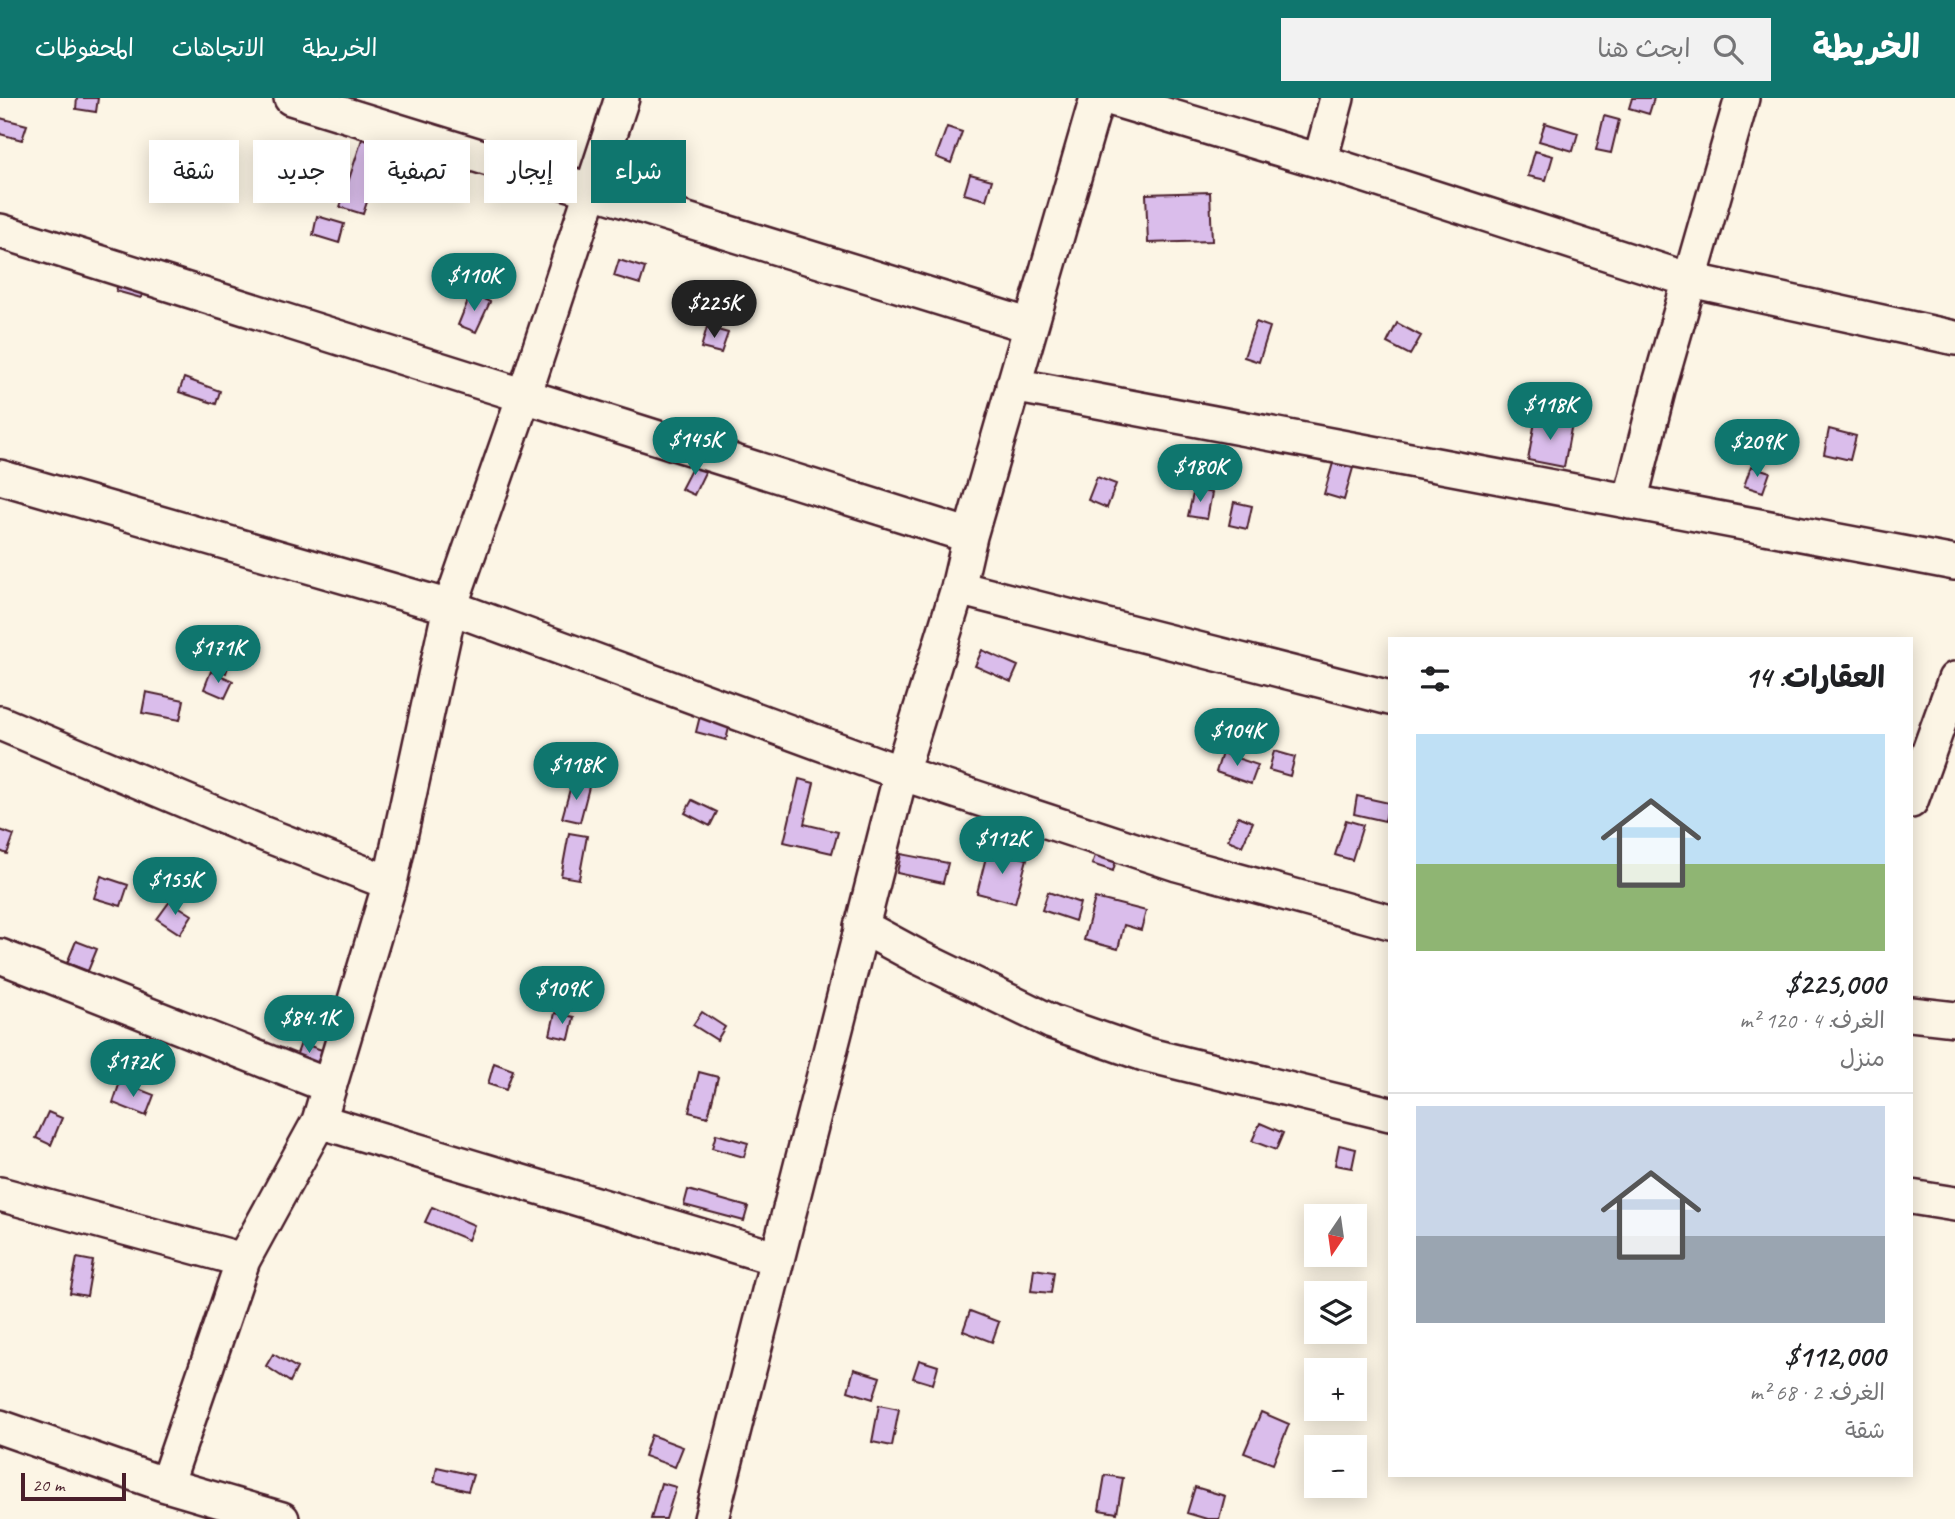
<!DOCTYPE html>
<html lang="ar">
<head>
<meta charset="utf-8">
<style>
	:root { --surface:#fff; --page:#f2f2f2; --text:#202124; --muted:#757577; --line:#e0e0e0; --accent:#0f766e }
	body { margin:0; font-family:Caveat,"Playpen Sans Arabic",sans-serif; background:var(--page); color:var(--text); direction:rtl; height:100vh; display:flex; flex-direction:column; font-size:26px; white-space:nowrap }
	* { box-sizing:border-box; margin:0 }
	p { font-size:23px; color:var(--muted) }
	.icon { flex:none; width:38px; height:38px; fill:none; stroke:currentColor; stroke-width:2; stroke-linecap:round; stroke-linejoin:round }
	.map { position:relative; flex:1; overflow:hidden; direction:ltr }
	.panel { position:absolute; left:1388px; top:539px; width:525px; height:840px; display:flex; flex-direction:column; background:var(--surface); border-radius:0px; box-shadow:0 4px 18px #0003; direction:rtl }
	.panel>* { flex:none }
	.guide { position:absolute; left:21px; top:42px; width:665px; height:63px; direction:rtl; display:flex; gap:14px }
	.needle { width:46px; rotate:193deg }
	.buttons { position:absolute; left:1304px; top:1106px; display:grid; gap:14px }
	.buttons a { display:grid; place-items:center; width:63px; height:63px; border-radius:0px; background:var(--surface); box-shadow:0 4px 18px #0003; font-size:35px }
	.scale { position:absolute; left:21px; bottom:18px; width:105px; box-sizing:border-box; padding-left:7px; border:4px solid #4a1f2b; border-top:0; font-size:19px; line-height:24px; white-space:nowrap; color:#4a1f2b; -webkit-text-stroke:5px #fcf5e5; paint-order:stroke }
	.price { position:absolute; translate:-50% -60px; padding:0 16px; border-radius:24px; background:var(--accent); color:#fff; font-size:23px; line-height:46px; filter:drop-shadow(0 2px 4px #0008) }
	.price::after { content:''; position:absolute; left:50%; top:42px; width:21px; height:16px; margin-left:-10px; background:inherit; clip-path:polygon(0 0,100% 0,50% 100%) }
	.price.selected { background:#222; color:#fff }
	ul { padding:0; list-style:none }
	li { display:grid; align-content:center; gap:14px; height:371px; padding:0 28px }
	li+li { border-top:2px solid var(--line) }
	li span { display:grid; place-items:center; height:217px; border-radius:0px; color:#555 }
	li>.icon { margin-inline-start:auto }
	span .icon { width:126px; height:126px; fill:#fffc; stroke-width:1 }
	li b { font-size:30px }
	h2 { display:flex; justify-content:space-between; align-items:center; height:84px; padding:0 28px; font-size:30px }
	.tag { padding:0 24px; border-radius:0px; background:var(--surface); box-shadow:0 4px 18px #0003; font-size:24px; line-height:63px }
	.tag.selected { background:var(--accent); color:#fff }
	header { display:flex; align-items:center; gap:42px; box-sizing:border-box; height:98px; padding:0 35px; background:var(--accent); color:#fff }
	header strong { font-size:33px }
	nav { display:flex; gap:38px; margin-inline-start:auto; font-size:24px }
	.search { width:490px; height:63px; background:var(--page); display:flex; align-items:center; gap:18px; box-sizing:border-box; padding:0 24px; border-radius:0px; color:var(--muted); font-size:26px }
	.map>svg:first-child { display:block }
	.building { fill:#dabdeb; stroke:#4a1f2b; stroke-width:2 }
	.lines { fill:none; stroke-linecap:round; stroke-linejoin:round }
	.street-casing { stroke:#4a1f2b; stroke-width:38 }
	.street { stroke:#fcf5e5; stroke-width:33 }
</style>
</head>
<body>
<header>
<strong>الخريطة</strong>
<div class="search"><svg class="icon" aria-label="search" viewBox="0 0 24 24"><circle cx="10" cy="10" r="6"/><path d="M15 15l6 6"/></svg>ابحث هنا</div>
<nav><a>الخريطة</a><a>الاتجاهات</a><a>المحفوظات</a></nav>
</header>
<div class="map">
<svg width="1955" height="1421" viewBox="0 0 1955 1421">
	<rect width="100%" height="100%" fill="#fcf5e5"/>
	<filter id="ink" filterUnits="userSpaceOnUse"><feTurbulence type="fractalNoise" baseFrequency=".0143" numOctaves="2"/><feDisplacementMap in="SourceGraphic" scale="14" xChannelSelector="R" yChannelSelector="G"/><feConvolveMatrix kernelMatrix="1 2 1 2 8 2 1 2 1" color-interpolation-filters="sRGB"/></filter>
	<g filter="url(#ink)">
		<path class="building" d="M 77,0 L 98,0 L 96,14 L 76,11 Z
			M 1632,0 L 1654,0 L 1649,16 L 1629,10 Z
			M 1604,18 L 1619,22 L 1611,55 L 1596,52 Z
			M 0,20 L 27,27 L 22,42 L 0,36 Z
			M 1545,25 L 1578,35 L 1573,53 L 1539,43 Z
			M 947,29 L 962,34 L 951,65 L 936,59 Z
			M 362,41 L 385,49 L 363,116 L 340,109 Z
			M 1535,53 L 1553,58 L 1546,82 L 1528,78 Z
			M 970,76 L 992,82 L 986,102 L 964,96 Z
			M 1210,94 L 1212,143 L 1148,145 L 1146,96 Z
			M 317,118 L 344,126 L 339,145 L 313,137 Z
			M 619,162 L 645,170 L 640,186 L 614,178 Z
			M 121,175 L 146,183 L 141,200 L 116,193 Z
			M 471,195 L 490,204 L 476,234 L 458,227 Z
			M 1256,224 L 1270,229 L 1259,264 L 1244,259 Z
			M 1397,225 L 1421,238 L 1410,257 L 1387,245 Z
			M 707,229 L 728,235 L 721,255 L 701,250 Z
			M 184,280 L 220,293 L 216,306 L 179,294 Z
			M 1536,318 L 1572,325 L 1564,369 L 1528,362 Z
			M 1829,331 L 1856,338 L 1850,362 L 1824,356 Z
			M 697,360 L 709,366 L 694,397 L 681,391 Z
			M 1333,365 L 1353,370 L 1344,402 L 1324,396 Z
			M 1751,368 L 1770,374 L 1763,394 L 1744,388 Z
			M 1097,379 L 1116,386 L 1107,410 L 1088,402 Z
			M 1194,391 L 1212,395 L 1207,421 L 1188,418 Z
			M 1234,404 L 1252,408 L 1247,431 L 1229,427 Z
			M 221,545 L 235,549 L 226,575 L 213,570 Z
			M 982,552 L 1018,568 L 1011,584 L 975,568 Z
			M 211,573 L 233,583 L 225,600 L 204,591 Z
			M 146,594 L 184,602 L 180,622 L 142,615 Z
			M 700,618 L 730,626 L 726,642 L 696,634 Z
			M 1274,653 L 1295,659 L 1290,678 L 1269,672 Z
			M 1222,655 L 1258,667 L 1251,686 L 1216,674 Z
			M 799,681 L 814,685 L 804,726 L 838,734 L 832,755 L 784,744 Z
			M 572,684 L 589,689 L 580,724 L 562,720 Z
			M 1357,698 L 1389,705 L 1385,723 L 1354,716 Z
			M 692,702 L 717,714 L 710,728 L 685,715 Z
			M 1238,718 L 1253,724 L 1242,748 L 1228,742 Z
			M 1346,722 L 1363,727 L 1352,762 L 1335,757 Z
			M 0,732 L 14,737 L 7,756 L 0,753 Z
			M 569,735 L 587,738 L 579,781 L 561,778 Z
			M 1098,749 L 1118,755 L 1113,773 L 1092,766 Z
			M 988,751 L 1027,761 L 1015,805 L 977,795 Z
			M 901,756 L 948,765 L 943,785 L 897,775 Z
			M 101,778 L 128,787 L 121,808 L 94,800 Z
			M 1048,794 L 1080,805 L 1075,823 L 1042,812 Z
			M 1095,800 L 1146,813 L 1141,832 L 1124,827 L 1118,851 L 1084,842 Z
			M 170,803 L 192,817 L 180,836 L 157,821 Z
			M 76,843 L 97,851 L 88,873 L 67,865 Z
			M 702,914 L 725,929 L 717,942 L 693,927 Z
			M 555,915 L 574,919 L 569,941 L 550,937 Z
			M 301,945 L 322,952 L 316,969 L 295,961 Z
			M 494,965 L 513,972 L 506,992 L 488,986 Z
			M 699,974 L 718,979 L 708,1019 L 689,1014 Z
			M 120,984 L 154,997 L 146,1018 L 113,1005 Z
			M 48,1014 L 62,1020 L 51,1047 L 36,1040 Z
			M 1260,1025 L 1283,1035 L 1276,1052 L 1252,1043 Z
			M 716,1036 L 748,1045 L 744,1059 L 712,1050 Z
			M 1339,1047 L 1356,1051 L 1352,1070 L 1335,1067 Z
			M 688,1092 L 748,1109 L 744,1123 L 684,1107 Z
			M 432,1109 L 474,1127 L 468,1142 L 425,1124 Z
			M 77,1160 L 93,1163 L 87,1198 L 70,1195 Z
			M 1034,1171 L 1054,1174 L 1051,1195 L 1031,1193 Z
			M 970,1213 L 999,1224 L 992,1244 L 963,1233 Z
			M 273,1256 L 297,1270 L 290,1284 L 266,1268 Z
			M 919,1262 L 938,1268 L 933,1286 L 913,1280 Z
			M 854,1271 L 880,1279 L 873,1301 L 848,1293 Z
			M 879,1307 L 899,1311 L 892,1348 L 872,1344 Z
			M 1261,1314 L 1289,1326 L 1273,1366 L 1244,1355 Z
			M 651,1337 L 683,1349 L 675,1369 L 644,1358 Z
			M 437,1369 L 473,1377 L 468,1393 L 434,1384 Z
			M 1105,1377 L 1123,1380 L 1117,1415 L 1099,1412 Z
			M 661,1385 L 676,1389 L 666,1421 L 651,1421 Z
			M 1195,1389 L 1225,1398 L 1219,1421 L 1207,1421 L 1187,1415 Z"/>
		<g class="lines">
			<g class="street-casing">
				<path id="street" d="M 291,0 L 1031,228
					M 1109,0 L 1320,63 L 1690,182 L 1955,240
					M 1320,63 L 1337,0
					M 0,133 L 970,438
					M 1013,287 L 1955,465
					M 0,379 L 450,509 L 901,675 L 1177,766 L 1390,824
					M 1630,404 L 1659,289 L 1742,0
					M 958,490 L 1390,600
					M 0,625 L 264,736 L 390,785
					M 1911,703 L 1955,581
					M 861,828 L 920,860 L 1052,924 L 1144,956 L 1390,1016
					M 0,858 L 329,988
					M 1911,916 L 1955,921
					M 319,1023 L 775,1160
					M 0,1096 L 243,1162
					M 1911,1099 L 1955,1106
					M 0,1329 L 166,1387 L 282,1421
					M 166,1387 L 243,1162 L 319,1023 L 390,785 L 450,509 L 524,298 L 622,0
					M 711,1421 L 901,675 L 958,490 L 970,438 L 1097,0"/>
			</g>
			<use href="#street" class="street"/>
		</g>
	</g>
</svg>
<div class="buttons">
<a><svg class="needle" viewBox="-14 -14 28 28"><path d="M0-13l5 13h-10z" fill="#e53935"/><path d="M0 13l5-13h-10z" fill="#757577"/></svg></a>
<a><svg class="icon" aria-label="layers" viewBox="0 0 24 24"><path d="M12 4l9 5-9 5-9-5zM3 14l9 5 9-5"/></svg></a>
<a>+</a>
<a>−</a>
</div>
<div class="scale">20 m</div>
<b class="price" style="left:474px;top:215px">$110K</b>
<b class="price selected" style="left:714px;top:242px">$225K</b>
<b class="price" style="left:1550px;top:344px">$118K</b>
<b class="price" style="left:695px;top:379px">$145K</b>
<b class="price" style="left:1757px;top:381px">$209K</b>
<b class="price" style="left:1200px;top:406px">$180K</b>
<b class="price" style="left:218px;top:587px">$171K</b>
<b class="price" style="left:1237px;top:670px">$104K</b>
<b class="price" style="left:576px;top:704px">$118K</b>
<b class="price" style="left:1002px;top:778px">$112K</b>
<b class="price" style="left:175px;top:819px">$155K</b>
<b class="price" style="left:562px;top:928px">$109K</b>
<b class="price" style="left:309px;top:957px">$84.1K</b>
<b class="price" style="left:133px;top:1001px">$172K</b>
<div class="guide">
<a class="tag selected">شراء</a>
<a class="tag">إيجار</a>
<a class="tag">تصفية</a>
<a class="tag">جديد</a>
<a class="tag">شقة</a>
</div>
<section class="panel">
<h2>العقارات: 14<svg class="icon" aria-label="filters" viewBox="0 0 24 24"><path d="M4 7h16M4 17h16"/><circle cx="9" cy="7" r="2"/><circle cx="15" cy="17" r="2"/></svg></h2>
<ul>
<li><span style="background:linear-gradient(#bfe0f5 60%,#8fb573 0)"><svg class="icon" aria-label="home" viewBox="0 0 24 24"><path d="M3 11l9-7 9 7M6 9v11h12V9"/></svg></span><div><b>$225,000</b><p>الغرف: 4 · 120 m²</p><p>منزل</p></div></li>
<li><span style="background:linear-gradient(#c9d6e8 60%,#9aa5b1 0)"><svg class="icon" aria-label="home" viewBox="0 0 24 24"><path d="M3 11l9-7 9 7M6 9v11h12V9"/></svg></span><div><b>$112,000</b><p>الغرف: 2 · 68 m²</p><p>شقة</p></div></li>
</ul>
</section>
</div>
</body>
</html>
